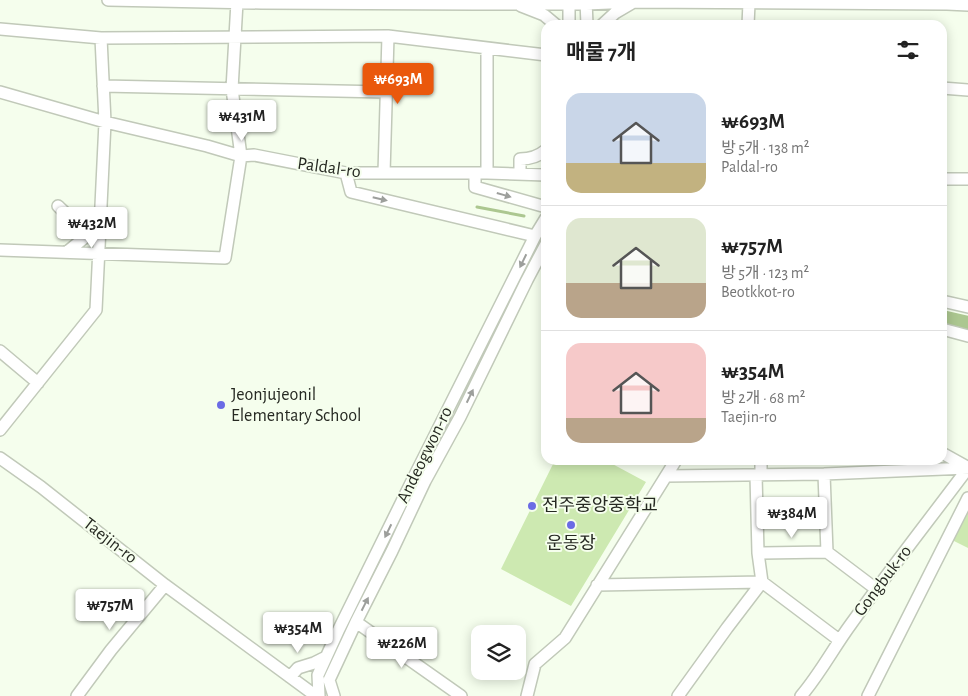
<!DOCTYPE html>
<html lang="ko">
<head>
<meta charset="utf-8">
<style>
	:root { --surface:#fff; --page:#f6f6f6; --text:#222; --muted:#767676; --line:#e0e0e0; --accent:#ea580c }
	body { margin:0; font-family:"Alegreya Sans","Noto Sans KR",sans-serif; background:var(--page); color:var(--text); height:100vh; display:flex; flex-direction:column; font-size:19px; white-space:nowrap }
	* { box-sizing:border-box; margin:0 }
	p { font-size:16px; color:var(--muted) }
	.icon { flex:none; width:28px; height:28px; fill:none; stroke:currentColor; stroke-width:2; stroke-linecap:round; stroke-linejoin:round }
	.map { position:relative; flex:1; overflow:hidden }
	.side { position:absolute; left:541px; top:20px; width:406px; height:445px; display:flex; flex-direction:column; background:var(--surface); border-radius:15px; box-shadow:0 2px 12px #0003 }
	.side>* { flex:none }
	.buttons { position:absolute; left:471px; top:625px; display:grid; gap:10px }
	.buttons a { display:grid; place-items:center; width:55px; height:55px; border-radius:10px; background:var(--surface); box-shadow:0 2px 12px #0003; font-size:25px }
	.price { position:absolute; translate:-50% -42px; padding:0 11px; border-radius:5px; background:#fff; color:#222; font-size:16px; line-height:32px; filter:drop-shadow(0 1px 2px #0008) }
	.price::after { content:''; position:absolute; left:50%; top:30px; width:15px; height:11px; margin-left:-8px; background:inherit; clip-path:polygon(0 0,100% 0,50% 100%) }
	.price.on { background:var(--accent); color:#fff }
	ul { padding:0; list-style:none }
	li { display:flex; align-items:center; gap:15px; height:125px; padding:0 25px }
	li+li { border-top:1px solid var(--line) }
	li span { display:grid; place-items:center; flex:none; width:140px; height:100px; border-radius:15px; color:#555 }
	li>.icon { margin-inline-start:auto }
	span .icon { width:60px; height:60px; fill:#fffc; stroke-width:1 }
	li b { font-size:21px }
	h2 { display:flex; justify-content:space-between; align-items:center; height:60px; padding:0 25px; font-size:21px }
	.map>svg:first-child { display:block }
	.green { fill:#cde9b1 }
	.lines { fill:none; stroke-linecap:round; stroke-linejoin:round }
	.stream { stroke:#acc790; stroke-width:3 }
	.river { stroke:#acc790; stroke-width:18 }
	.minor-casing { stroke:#c1c9b9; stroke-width:14 }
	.minor { stroke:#fff; stroke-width:11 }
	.oneway { fill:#9d9f9c }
	.poi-dot { fill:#6a6be5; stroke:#f5feed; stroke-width:2 }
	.labels { text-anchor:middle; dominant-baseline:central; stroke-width:4; stroke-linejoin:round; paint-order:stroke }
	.street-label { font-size:18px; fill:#262922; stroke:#f5feed }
	.poi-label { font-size:18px; fill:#262922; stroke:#f5feed; text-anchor:start }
</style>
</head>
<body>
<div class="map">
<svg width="968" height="696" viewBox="0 0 968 696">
	<rect width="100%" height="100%" fill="#f5feed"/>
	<path class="green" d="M 555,460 L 605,460 L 646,482 L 571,606 L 501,569 Z
		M 968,498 L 968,548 L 948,538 Z"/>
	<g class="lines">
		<path class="stream" d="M 477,207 L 524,216"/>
		<path class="river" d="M 942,319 L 968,325"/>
		<g class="minor-casing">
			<path id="minor" d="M 108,0 L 261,3 L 474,4 L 586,4 L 633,2 L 947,4 L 968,5
				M 586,0 L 587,25
				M 521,6 L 544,15 L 556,25
				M 569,25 L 569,0
				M 602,25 L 615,13 L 632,3
				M 748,25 L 749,3
				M 0,29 L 101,38 L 388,36 L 546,55
				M 103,86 L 385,92
				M 942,88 L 968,90
				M 0,92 L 105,122 L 207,146 L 241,156 L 254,155 L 346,173 L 487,173 L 546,175
				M 346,173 L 351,192 L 535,236
				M 384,173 L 388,36
				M 487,173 L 487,48
				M 475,174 L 475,187 L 546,207
				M 520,174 L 520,159 C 530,159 539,156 546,150
				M 942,179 L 968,179
				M 58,206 L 88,235
				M 0,250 L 225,258 L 241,156 L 232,89 L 237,2
				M 67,252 L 100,225
				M 942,301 L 968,307
				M 942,329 L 968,336
				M 0,351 L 38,383
				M 0,430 L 96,310 L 105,122 L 101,38
				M 942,453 L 967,467
				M 0,458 L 41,487 L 165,585 L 316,696
				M 824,474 L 827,552 L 876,589
				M 761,475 L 761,460
				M 666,476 L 824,474 L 968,468
				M 758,553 L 827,552
				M 597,585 L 762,582 L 839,640
				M 356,622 L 461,696
				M 290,677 L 298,668 L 314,663 L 326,657
				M 77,696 L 111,650 L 165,585
				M 319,696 L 318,675 L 339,629 L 414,477 L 535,236 L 546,218
				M 334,696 L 329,680 L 356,622 L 392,551 L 425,481 L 460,417 L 527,280 L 546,244
				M 527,696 L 535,664 L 565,638 L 676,460
				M 678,696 L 727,628 L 762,582 L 758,553 L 756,475
				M 801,696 C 820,674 834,647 851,624 C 889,571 929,520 968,468
				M 868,696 L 968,498"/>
		</g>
		<use href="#minor" class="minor"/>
	</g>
	<defs><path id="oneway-solid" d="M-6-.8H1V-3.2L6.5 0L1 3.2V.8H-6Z" transform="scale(1.25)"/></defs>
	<g class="oneway">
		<use href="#oneway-solid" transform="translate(504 195) rotate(16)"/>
		<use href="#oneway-solid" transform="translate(380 199) rotate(13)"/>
		<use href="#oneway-solid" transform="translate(523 261) rotate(116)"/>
		<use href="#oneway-solid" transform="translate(470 396) rotate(-64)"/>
		<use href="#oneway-solid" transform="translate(388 531) rotate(116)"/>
		<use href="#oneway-solid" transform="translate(365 604) rotate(-63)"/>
	</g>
	<g class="poi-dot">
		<circle cx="221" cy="405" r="5"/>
		<circle cx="532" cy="506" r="5"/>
		<circle cx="571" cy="525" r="5"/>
	</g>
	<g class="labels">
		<g class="street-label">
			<text transform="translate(329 168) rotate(8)">Paldal-ro</text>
			<text transform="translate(425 455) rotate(-64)">Andeogwon-ro</text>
			<text transform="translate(110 541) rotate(38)">Taejin-ro</text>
			<text transform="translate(883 581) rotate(-53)">Gongbuk-ro</text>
		</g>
		<g class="poi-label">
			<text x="231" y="395">Jeonjujeonil<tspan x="231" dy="21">Elementary School</tspan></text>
			<text x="542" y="506">전주중앙중학교</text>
			<text x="571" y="544" text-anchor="middle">운동장</text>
		</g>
	</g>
</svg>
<div class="buttons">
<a><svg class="icon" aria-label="layers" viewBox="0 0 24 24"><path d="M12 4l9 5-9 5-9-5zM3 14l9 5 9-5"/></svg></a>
</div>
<b class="price on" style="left:398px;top:105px">₩693M</b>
<b class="price" style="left:242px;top:142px">₩431M</b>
<b class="price" style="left:92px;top:249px">₩432M</b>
<b class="price" style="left:792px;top:539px">₩384M</b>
<b class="price" style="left:110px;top:631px">₩757M</b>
<b class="price" style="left:298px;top:654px">₩354M</b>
<b class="price" style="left:402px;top:669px">₩226M</b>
<section class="side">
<h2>매물 7개<svg class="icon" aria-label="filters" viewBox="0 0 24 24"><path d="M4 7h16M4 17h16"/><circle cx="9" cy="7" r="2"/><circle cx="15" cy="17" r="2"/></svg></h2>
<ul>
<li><span style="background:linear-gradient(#c9d6e8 70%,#c2b280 0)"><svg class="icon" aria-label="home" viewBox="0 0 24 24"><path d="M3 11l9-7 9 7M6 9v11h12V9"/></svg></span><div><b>₩693M</b><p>방 5개 · 138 m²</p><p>Paldal-ro</p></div></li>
<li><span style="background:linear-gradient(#dfe7d0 65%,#b9a48a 0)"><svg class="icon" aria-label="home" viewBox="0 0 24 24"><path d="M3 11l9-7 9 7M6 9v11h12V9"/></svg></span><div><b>₩757M</b><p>방 5개 · 123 m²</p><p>Beotkkot-ro</p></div></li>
<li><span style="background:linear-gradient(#f6c9c9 75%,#b9a48a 0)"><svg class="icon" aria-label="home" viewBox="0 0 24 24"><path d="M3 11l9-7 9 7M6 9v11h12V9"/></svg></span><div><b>₩354M</b><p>방 2개 · 68 m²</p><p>Taejin-ro</p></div></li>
</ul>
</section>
</div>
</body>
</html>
